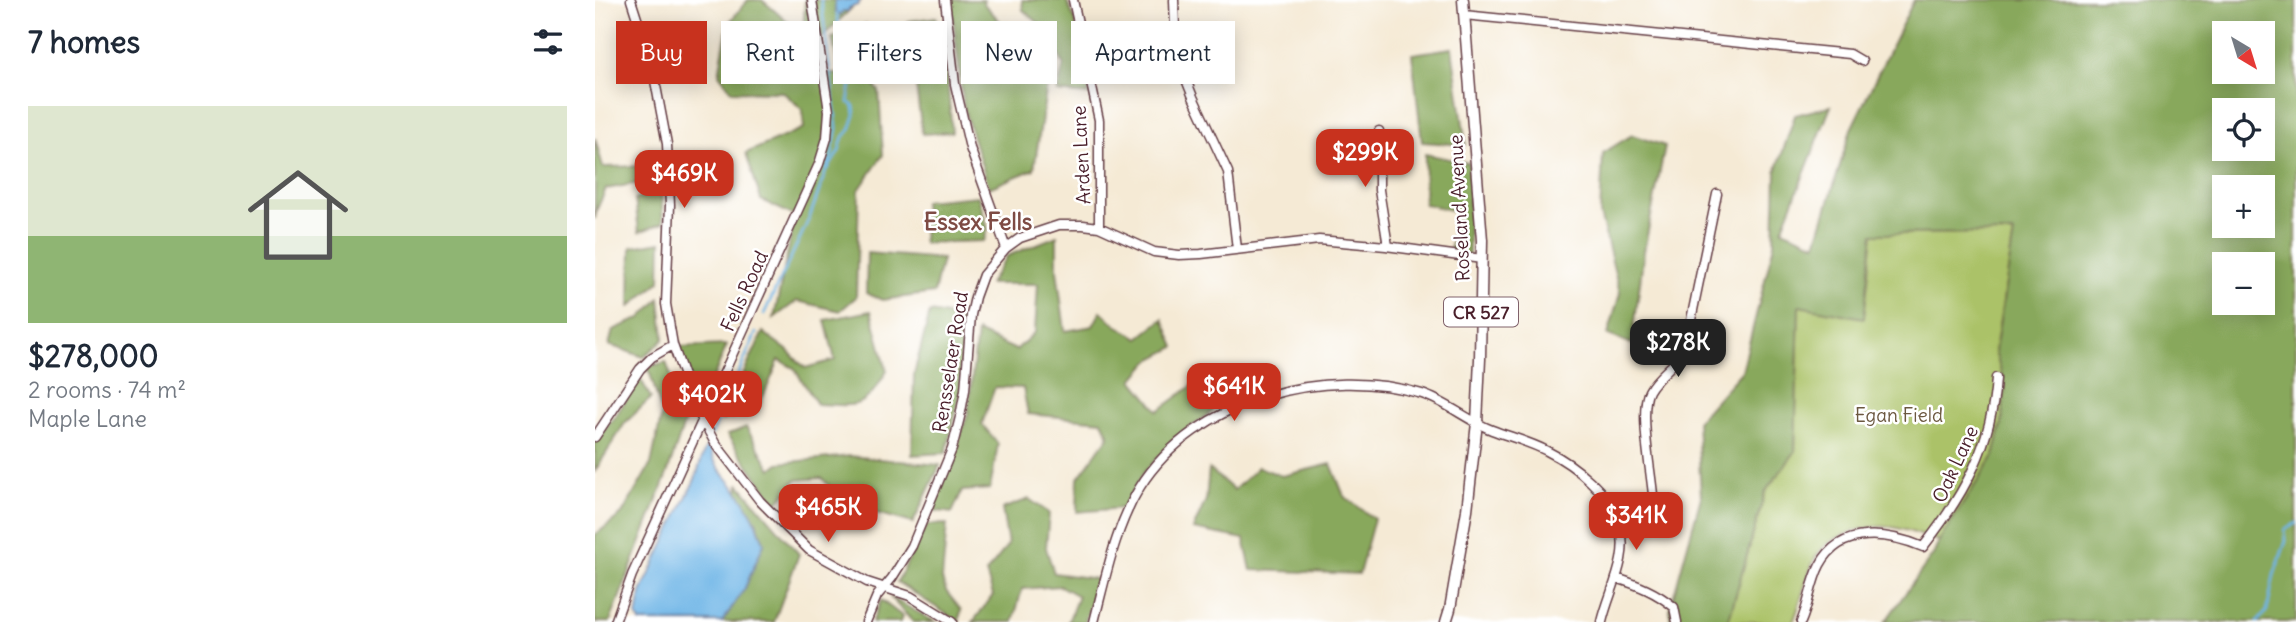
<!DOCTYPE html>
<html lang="en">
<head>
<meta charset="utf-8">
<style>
	:root { --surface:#fff; --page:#f6f6f7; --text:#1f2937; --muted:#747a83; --accent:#c8321e }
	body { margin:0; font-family:Delius,sans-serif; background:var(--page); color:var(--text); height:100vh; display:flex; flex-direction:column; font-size:26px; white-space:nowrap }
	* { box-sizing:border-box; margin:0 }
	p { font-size:23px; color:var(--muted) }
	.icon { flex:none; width:38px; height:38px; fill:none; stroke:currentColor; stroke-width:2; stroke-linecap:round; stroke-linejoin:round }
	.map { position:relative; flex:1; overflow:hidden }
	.side { display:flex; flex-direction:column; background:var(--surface); width:595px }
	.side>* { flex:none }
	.top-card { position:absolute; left:21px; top:21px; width:665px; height:63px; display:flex; gap:14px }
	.needle { width:46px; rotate:142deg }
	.controls { position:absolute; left:1617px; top:21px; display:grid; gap:14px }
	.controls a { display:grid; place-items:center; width:63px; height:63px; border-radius:0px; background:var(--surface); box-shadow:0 4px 18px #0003; font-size:35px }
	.price { position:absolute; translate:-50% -60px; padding:0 16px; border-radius:14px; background:var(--accent); color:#fff; font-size:23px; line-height:46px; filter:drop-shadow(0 2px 4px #0008) }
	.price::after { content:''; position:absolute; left:50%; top:42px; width:21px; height:16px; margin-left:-10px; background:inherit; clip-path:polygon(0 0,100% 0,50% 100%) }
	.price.on { background:#222; color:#fff }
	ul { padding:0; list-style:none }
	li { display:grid; align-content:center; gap:14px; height:371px; padding:0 28px }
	li span { display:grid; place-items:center; height:217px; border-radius:0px; color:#555 }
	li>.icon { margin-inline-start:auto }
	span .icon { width:126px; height:126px; fill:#fffc; stroke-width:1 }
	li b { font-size:30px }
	h2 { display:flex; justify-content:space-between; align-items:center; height:84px; padding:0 28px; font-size:30px }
	.chip { padding:0 24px; border-radius:0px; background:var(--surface); box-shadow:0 4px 18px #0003; font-size:24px; line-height:63px }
	.chip.on { background:var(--accent); color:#fff }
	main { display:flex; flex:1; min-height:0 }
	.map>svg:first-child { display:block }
	.green { fill:#abc268; stroke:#7a704a; stroke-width:2 }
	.forest { fill:#88a85c; stroke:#696444; stroke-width:2; fill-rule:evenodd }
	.water { fill:#70b6e7; stroke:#5d6a89; stroke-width:2 }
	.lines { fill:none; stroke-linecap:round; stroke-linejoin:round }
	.stream { stroke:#70b6e7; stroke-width:2.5 }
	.minor-casing { stroke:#643d44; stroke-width:11 }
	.major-casing { stroke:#643d44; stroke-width:13 }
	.minor { stroke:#fff; stroke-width:8 }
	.major { stroke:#fff; stroke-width:10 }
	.labels { text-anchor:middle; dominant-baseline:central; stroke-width:5; stroke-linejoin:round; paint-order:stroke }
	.shield { fill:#fff; stroke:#80626b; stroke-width:2 }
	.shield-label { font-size:18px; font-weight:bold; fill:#4a1f2b }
	.street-label { font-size:19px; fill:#4a1f2b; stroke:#fff }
	.park-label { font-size:19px; fill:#6c5840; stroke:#fff }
	.quarter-label { font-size:23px; font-weight:bold; fill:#7e4b44; stroke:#fff }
</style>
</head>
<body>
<main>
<section class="side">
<h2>7 homes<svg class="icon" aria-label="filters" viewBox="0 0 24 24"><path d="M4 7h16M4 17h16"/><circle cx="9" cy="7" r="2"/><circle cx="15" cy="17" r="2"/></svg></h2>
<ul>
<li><span style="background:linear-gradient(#dfe7d0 60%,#8fb573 0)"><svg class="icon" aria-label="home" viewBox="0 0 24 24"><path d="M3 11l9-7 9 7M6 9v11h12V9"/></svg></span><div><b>$278,000</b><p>2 rooms · 74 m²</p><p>Maple Lane</p></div></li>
</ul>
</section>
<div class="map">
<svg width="1701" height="622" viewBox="0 0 1701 622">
	<rect width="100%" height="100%" fill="#fff"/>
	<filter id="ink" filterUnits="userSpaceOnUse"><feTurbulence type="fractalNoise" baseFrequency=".0143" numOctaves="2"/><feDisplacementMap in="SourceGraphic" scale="14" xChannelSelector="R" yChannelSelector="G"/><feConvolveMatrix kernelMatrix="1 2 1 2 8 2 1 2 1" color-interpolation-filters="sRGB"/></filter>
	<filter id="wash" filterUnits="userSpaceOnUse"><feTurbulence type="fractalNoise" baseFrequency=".00686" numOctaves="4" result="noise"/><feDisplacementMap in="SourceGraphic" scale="28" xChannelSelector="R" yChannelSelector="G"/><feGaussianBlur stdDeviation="1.57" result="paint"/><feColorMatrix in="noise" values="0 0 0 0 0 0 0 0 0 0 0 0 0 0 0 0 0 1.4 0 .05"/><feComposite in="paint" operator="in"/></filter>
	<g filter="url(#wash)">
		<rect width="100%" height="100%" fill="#f5ead5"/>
		<path class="green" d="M 1419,233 L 1400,351 L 1410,386 L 1407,424 L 1399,456 L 1344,541 C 1330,537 1316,531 1302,528 C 1278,523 1237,533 1222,555 C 1211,572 1207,602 1198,622 L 1133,622 L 1170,492 L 1200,452 L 1204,305 L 1278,234 Z"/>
		<path class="forest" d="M 153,0 L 167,0 L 208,35 L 210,0 L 265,0 L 222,42 L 227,73 L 272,77 L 284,91 L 288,155 L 264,190 L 261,297 L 245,311 L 202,301 L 179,318 L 200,216 L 166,200 L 151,153 L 209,128 L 207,109 L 188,92 L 137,91 L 124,74 L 133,24 Z
			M 356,0 L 389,0 L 388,3 L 428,46 L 437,82 L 452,85 L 439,169 L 394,188 L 369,109 Z
			M 427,0 L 471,0 L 480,20 L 494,95 L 462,92 L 469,65 L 451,29 L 428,10 Z
			M 1319,0 L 1701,0 L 1701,622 L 1290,622 L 1339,553 L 1344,541 L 1399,456 L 1407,424 L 1410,386 L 1400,351 L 1419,233 L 1278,234 L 1269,318 L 1204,306 L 1200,452 L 1170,492 L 1133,622 L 1075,622 L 1075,609 L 1106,497 L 1102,421 L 1147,371 L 1179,244 L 1181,172 L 1200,115 L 1236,106 L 1187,230 L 1221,244 L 1256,129 ZM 1629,33 L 1668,33 L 1668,72 L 1629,72 ZM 1629,110 L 1668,110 L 1668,149 L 1629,149 ZM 1629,187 L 1668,187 L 1668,226 L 1629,226 ZM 1629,264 L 1668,264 L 1668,303 L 1629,303 Z
			M 341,17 L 348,35 L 357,132 L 327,134 L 313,21 Z
			M 271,24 L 278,72 L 244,68 L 237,38 Z
			M 857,48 L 871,145 L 827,142 L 817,54 Z
			M 1037,135 L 1070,146 L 1049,251 L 1037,344 L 1013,335 L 1025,293 L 1005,214 L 1008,153 Z
			M 0,138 L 8,167 L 60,166 L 61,180 L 11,189 L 2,209 L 0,219 Z
			M 830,154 L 874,163 L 874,255 L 855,252 L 861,211 L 829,204 Z
			M 66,190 L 68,223 L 44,232 L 40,199 Z
			M 383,196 L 393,229 L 389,241 L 328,243 L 329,201 Z
			M 462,236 L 462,270 L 470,331 L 498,326 L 506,311 L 521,325 L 544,338 L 568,319 L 580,347 L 555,360 L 538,380 L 563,411 L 605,380 L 618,411 L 582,437 L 549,472 L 528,508 L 482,512 L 483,478 L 514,436 L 507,421 L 433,414 L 428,388 L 400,387 L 387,424 L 403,444 L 395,489 L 367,491 L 357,513 L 336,510 L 363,443 L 373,413 L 382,332 L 421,350 L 440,332 L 443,284 L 394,284 L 412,256 Z
			M 66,242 L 65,281 L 35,307 L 36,247 Z
			M 272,253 L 347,259 L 339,293 L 287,300 L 271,293 Z
			M 65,298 L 69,339 L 49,357 L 14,345 L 18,330 L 46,318 Z
			M 276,311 L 292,371 C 268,410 266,406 222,404 L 199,368 L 184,360 L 162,411 L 127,420 L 168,332 L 192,350 L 210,368 L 240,360 L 230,320 Z
			M 335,312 L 368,318 L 367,386 L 351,453 L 317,455 L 319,374 Z
			M 132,345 L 106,406 L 83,347 Z
			M 71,362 L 91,418 L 72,474 L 15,622 L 0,622 L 0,535 L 27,514 L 56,464 L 67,413 L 53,367 Z
			M 45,378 L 56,398 L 30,423 L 0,471 L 0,440 L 20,417 Z
			M 151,427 L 176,469 L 184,463 L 255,456 L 345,465 L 318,523 L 252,505 L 227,478 L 201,480 L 181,504 L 132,435 Z
			M 736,464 L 749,496 L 779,519 L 764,574 L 656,570 L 649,539 L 598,529 L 611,500 L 614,469 L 639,490 L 663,467 L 687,476 Z
			M 144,484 L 204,554 L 179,622 L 127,622 L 150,588 L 169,543 L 162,523 L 143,492 Z
			M 434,499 L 454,513 L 451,548 L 459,573 L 503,579 L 490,622 L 473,622 L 483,596 L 465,586 L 427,589 L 418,622 L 378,622 L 398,595 L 391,573 L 413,545 L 407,509 Z
			M 352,524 L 347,579 L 351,591 L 366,610 L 364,622 L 302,582 L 332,525 Z
			M 295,597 L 340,622 L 318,622 Z
			M 286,600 L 307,616 L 305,622 L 277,622 Z"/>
		<path class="water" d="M 240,0 L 266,0 L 263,5 L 254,8 L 254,11 L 248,11 L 245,15 L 240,12 Z
			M 112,447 L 116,450 C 118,466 134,479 143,492 C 155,508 163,525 169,543 L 150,588 L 127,622 L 45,622 L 42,617 L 46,592 L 100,479 L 110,449 Z"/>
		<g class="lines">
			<path class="stream" d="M 233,169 L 244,151 L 247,139 L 255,130 L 260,115 L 259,106 L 253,102 L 259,68 L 260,44 L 244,34 L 242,14
				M 169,314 L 214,219 L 237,154 L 242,128 L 226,0
				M 117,434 L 161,333
				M 1662,622 L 1672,611 L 1679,575 L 1691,541 L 1690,530 L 1701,523"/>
		</g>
	</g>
	<g filter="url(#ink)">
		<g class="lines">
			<g class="minor-casing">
				<path id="minor" d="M 36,0 L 57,65 L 72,144 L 75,205 L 71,304 L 78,345 L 96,396 L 107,419 L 120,443 L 165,501 L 214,550 L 272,582 L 315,596 L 357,622
					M 350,0 L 360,84 L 375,148 L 411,248
					M 478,0 L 504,120 L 504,227
					M 579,0 L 581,55 L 598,97 L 633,172 L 642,249
					M 869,15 L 1255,54 L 1267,61
					M 784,131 L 784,190 L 793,246
					M 0,437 L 45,369 L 57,357 L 78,345
					M 1025,523 C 1048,520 1052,518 1058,495 C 1056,471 1044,410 1054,391 C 1063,374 1081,366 1090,349 L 1122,194
					M 1021,578 C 1043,585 1061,592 1079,607 L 1082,622
					M 20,622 L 37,575 L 224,164 L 232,138 L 234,111 L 217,0
					M 271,622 L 282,596 L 297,578 L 317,546 L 357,449 L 365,417 L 370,390 L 376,315 L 380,297 L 388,275 L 411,248 L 425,238 L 464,225 L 488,225 L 504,227 L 559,252 L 584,255 L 606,254 L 724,240 L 791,246 L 887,259
					M 499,622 C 511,576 520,528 545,487 C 601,398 730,365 827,394 C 852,402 873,421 897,430 C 915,437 935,442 952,451 C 980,465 1015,493 1025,525 C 1035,558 1014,591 1007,622
					M 1206,622 C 1214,604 1216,582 1225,565 C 1246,525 1294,533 1328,547 C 1369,495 1397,445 1401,378"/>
			</g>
			<g class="major-casing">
				<path id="major" d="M 851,622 L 855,609 L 872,510 L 882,423 L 885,359 L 887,240 L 868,0"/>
			</g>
			<use href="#minor" class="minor"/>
			<use href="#major" class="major"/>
		</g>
	</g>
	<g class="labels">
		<rect class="shield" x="849" y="297.5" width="74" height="29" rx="5"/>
		<g class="shield-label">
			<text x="886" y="312">CR 527</text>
		</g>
		<g class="street-label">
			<text transform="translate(486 155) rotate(-93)">Arden Lane</text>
			<text transform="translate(864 208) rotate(-93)">Roseland Avenue</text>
			<text transform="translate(149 291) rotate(-65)">Fells Road</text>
			<text transform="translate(355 362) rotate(-81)">Rensselaer Road</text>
			<text transform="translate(1360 464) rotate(-65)">Oak Lane</text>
		</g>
		<g class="park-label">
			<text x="1304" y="415">Egan Field</text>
		</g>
		<g class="quarter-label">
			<text x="383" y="221">Essex Fells</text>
		</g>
	</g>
</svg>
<div class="controls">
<a><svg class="needle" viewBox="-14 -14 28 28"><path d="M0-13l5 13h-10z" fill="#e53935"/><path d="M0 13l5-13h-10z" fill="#747a83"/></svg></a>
<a><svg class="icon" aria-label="locate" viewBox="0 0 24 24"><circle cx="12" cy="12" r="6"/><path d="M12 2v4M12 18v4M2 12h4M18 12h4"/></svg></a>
<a>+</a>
<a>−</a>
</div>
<b class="price" style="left:770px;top:189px">$299K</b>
<b class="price" style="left:89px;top:210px">$469K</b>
<b class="price on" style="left:1083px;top:379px">$278K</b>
<b class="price" style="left:639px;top:423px">$641K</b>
<b class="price" style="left:117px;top:431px">$402K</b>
<b class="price" style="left:233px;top:544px">$465K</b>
<b class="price" style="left:1041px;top:552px">$341K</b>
<div class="top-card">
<a class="chip on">Buy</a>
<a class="chip">Rent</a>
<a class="chip">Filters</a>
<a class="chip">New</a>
<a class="chip">Apartment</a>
</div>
</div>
</main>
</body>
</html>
